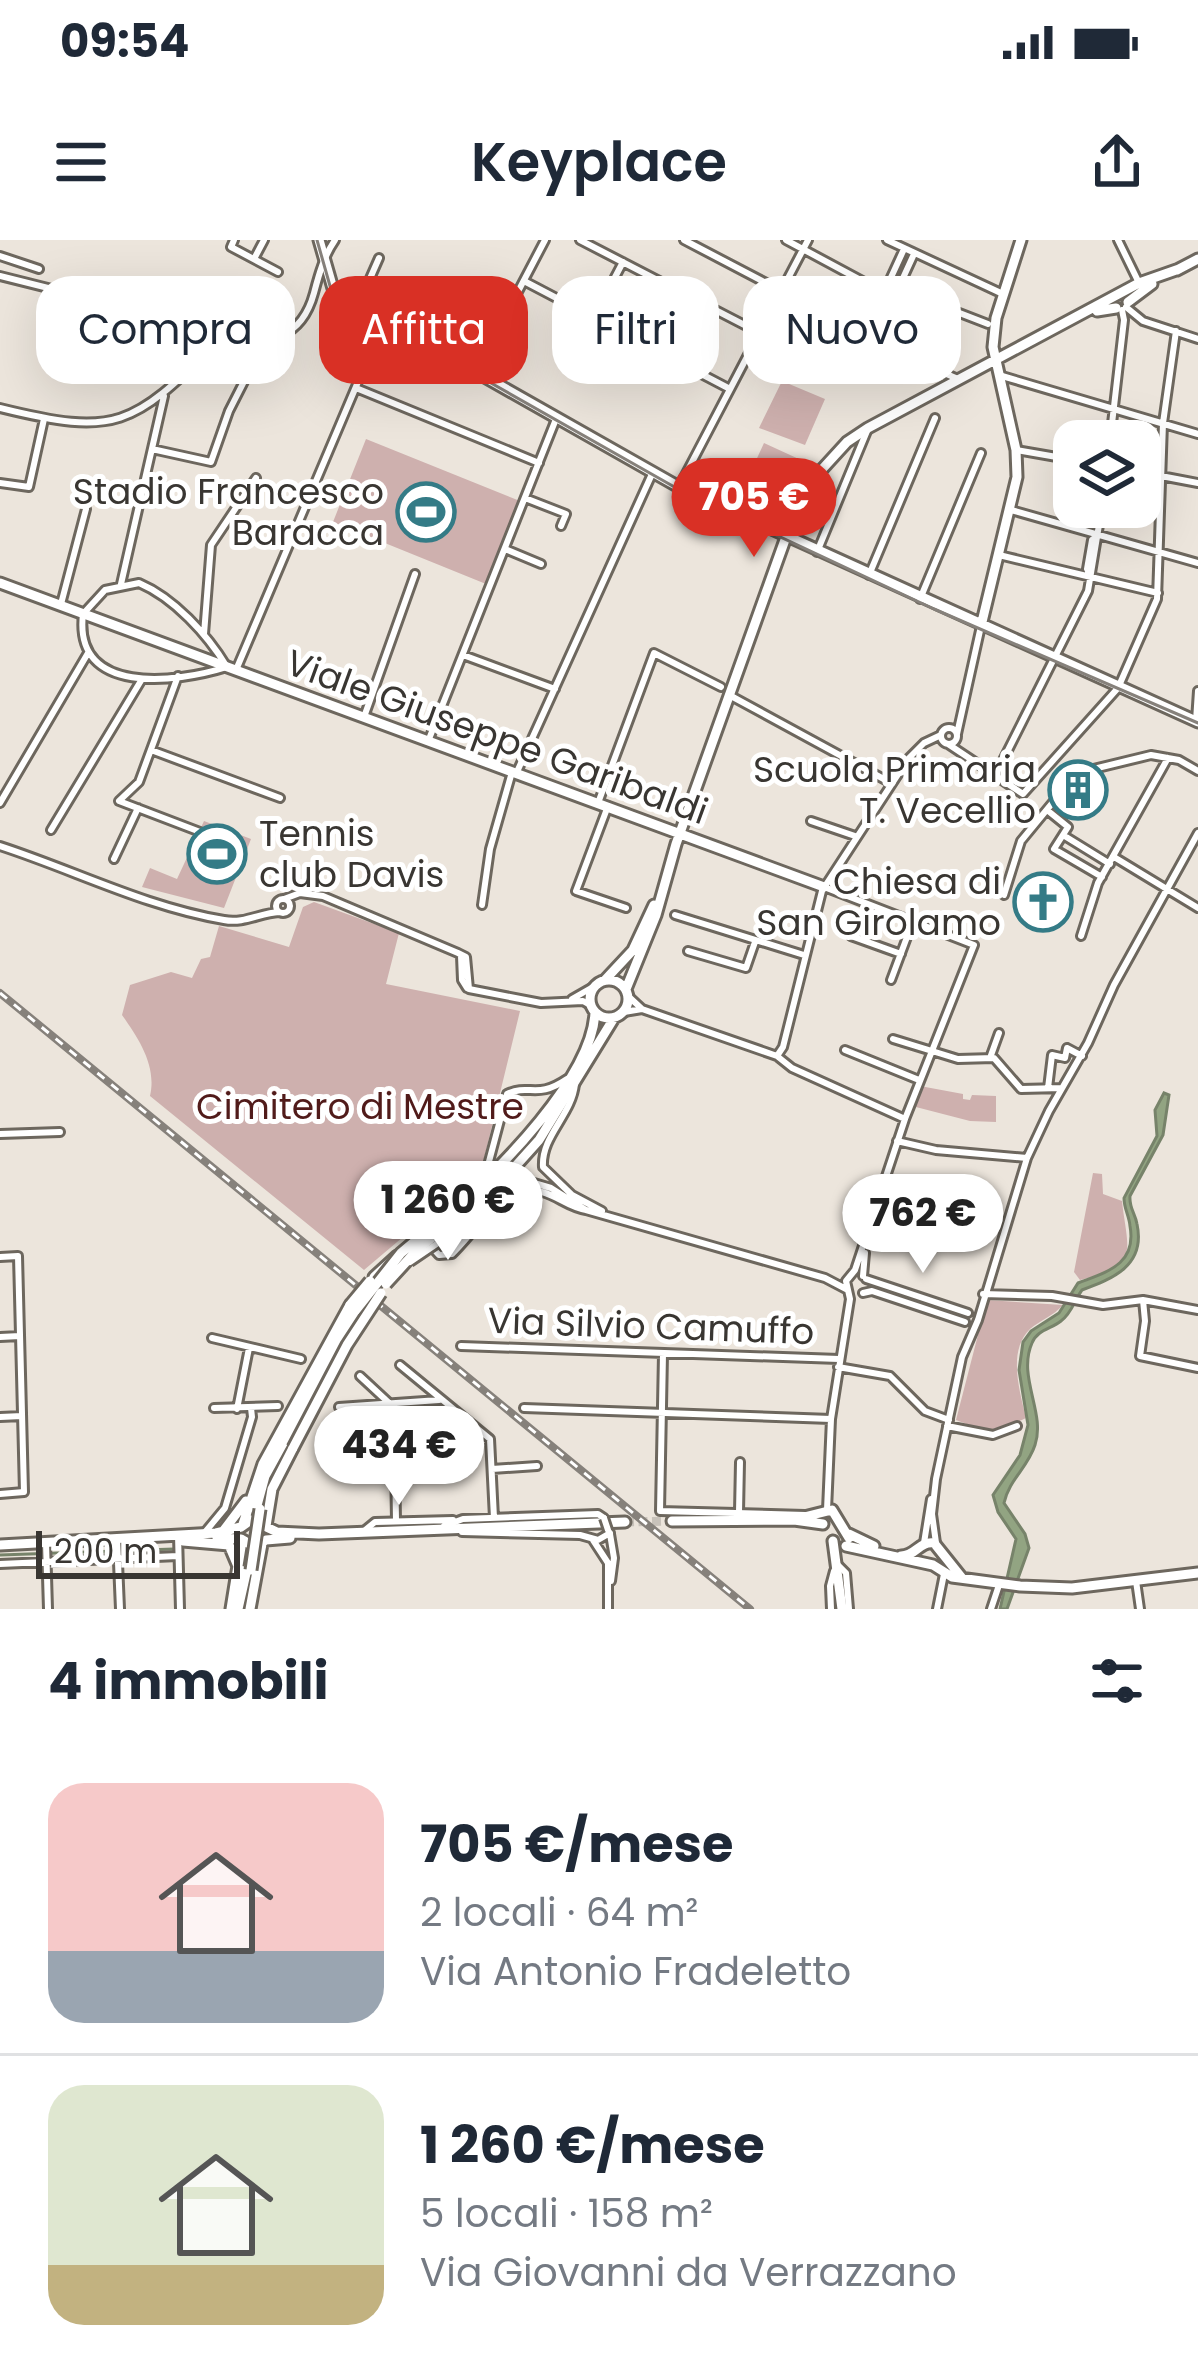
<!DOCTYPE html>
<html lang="it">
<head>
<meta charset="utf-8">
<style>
	:root { --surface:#fff; --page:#f2f2f3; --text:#1f2937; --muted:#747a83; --line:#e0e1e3; --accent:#d93025 }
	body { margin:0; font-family:Poppins,sans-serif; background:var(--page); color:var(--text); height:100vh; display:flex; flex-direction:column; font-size:45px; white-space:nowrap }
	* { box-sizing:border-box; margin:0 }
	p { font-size:39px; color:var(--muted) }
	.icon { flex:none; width:66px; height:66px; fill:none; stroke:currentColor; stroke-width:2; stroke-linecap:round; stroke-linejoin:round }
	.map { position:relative; height:1369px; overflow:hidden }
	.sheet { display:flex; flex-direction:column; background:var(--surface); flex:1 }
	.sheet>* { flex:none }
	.banner { position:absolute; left:36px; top:36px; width:1128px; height:108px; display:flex; gap:24px }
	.controls { position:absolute; left:1053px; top:180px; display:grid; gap:24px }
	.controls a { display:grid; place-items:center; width:108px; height:108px; border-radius:24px; background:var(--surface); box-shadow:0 12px 48px #0002; font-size:60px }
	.scale { position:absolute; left:36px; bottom:30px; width:204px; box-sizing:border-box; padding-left:12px; border:6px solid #393632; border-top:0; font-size:33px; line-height:42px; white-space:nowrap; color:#393632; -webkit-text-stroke:9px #fff; paint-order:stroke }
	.price { position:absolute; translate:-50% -102px; padding:0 27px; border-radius:42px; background:#fff; color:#222; font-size:39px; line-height:78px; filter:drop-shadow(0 3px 6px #0008) }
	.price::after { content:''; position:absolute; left:50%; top:72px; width:36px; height:27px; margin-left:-18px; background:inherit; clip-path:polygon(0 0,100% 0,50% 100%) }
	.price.current { background:var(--accent); color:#fff }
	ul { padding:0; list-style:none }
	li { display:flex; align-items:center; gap:36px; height:300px; padding:0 48px }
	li+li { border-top:3px solid var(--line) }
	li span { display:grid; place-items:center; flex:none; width:336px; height:240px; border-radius:36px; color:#555 }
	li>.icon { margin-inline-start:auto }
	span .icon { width:144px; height:144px; fill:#fffc; stroke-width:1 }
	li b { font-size:51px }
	h2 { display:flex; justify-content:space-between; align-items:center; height:144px; padding:0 48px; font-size:51px }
	.tag { padding:0 42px; border-radius:36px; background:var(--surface); box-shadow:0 12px 48px #0002; font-size:42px; line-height:108px }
	.tag.current { background:var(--accent); color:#fff }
	.status { display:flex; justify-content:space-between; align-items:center; height:84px; padding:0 60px; background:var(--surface); direction:ltr }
	.status svg { height:33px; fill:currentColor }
	header { display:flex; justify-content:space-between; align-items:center; height:156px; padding:0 48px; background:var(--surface); font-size:54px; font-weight:600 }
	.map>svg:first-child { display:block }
	.green { fill:#ceb0ae }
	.water { fill:#92a482; stroke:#77836a; stroke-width:3 }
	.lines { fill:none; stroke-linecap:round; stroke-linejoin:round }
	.stream { stroke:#77836a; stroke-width:3 }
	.secondary-tunnel { stroke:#c8c2ba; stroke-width:9; stroke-dasharray:9 4.5; stroke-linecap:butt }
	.street-casing { stroke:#6d675e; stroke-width:12 }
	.secondary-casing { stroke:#6d675e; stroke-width:15 }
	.street { stroke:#fff; stroke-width:6 }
	.secondary { stroke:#fff; stroke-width:9 }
	.tram { stroke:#86817b; stroke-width:3 }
	.rail-casing { stroke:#86817b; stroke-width:8 }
	.rail { stroke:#fff; stroke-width:3; stroke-dasharray:9; stroke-linecap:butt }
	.street-bridge-casing { stroke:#6d675e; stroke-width:12; stroke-linecap:butt }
	.secondary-bridge-casing { stroke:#6d675e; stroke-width:15; stroke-linecap:butt }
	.street-bridge { stroke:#fff; stroke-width:6 }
	.secondary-bridge { stroke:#fff; stroke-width:9 }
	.labels { text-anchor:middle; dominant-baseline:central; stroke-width:10; stroke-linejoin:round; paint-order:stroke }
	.poi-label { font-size:36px; fill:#393632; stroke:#fff; text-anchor:end }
	.street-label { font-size:36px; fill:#393632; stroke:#fff }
	.park-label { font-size:36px; fill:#511b1a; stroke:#fff }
</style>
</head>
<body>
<div class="status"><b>09:54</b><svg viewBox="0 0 49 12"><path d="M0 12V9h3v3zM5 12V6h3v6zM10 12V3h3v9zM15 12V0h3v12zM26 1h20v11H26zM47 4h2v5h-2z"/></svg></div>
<header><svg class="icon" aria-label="menu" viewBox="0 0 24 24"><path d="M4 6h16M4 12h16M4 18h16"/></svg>Keyplace<svg class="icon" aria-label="share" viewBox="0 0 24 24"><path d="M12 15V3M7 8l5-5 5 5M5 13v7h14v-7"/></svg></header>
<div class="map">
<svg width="1198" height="1369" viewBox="0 0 1198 1369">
	<rect width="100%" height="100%" fill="#ece5dc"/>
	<path class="green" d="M 782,141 L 825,159 L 805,205 L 759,188 Z
		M 366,199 L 520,261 L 486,344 L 333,282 Z
		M 764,203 L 801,220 L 779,279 L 690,238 L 700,218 L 706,221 L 704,227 L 737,242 L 734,250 L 741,253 Z
		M 204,581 L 251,599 L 224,668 L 142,647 L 150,628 L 177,639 Z
		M 314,662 L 399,693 L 386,744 L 520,771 L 481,931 L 364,1030 L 150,856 C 157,826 139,799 122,775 L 130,745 L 171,732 L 192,738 L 201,719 L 210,717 L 219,686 L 289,707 L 303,667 Z
		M 920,846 L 963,854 L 963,859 L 970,860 L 972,855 L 996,856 L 996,882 L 970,881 L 912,866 Z
		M 1093,933 L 1102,934 L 1103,954 L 1122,961 C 1127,1009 1142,1027 1080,1040 L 1074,1032 Z
		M 987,1060 L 1063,1065 C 1053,1076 1041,1080 1030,1089 C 1007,1111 1020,1152 1026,1178 L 993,1194 L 956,1180 Z"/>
	<path class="water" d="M 1164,853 L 1169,855 L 1163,895 L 1130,956 C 1129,968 1135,973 1137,984 C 1146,1026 1112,1039 1082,1050 C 1074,1061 1072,1073 1061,1081 C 1051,1089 1037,1090 1032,1103 C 1017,1137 1046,1173 1035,1205 C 1028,1227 1009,1240 1004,1263 L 1025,1294 L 1029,1308 L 1007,1369 L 1000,1369 L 1016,1299 L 998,1272 L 993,1255 L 1020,1215 L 1028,1185 L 1019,1130 L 1023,1102 L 1031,1091 L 1059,1073 L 1078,1043 C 1106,1032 1137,1025 1130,986 C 1129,975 1124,969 1124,958 L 1157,896 L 1155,870 Z"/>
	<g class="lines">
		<path class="stream" d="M 0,1315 L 174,1309"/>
		<path class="secondary-tunnel" d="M 625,1282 L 672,1281"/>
		<g class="street-casing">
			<path id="street" d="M 234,0 L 231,7 L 278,32
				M 580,0 L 758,92
				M 684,0 L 854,89 L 863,98 L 958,139
				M 786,0 L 881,51 L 887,45 L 988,84
				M 887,0 L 1003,54
				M 1118,0 L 1140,45
				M 0,16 L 39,29
				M 254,19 L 264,0
				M 0,36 L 96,60
				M 524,41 L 730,149
				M 888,44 L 904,9
				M 898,49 L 914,14
				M 1126,67 L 1143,81 L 1198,99
				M 354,75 L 379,18
				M 573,117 L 623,22
				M 620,128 L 664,43
				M 476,132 L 545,0
				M 1002,136 L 1198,194
				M 670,137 L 707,66
				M 356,148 L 539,223
				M 0,168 C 117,197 132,186 216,104 C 263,102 300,105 314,53 C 319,34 324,16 335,0
				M 1110,201 L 1124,80 L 1122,70
				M 152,209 L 211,222 L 229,171 L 264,102
				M 1016,210 L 1074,220
				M 1140,232 L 1198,243
				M 0,243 L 29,247 L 44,179
				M 679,247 L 808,0
				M 525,258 L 566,274 L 561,286
				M 1011,270 L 1198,323
				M 505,309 L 541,324
				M 817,312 L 867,191
				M 999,315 L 1158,353
				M 869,335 L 935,178
				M 1090,335 L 1087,329 L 1092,300 L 1096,297
				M 139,343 C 174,358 207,394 227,427 C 176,443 73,456 83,374 L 105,350 Z
				M 121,344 L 164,156
				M 920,359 L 981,213
				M 61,364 L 86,269
				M 204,394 L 211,305 L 256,238
				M 463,415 L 555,449
				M 236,430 L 377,97
				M 178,436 L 139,542 L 119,561 L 208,595
				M 731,456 L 891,543
				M 364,477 L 415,334
				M 1196,481 L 1198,451
				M941 496a8 8 0 1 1 16 0a8 8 0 1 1-16 0Z
				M 957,494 L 981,386
				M 429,499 L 556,179
				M 948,504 L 1023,554 L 1118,448 L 1157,359 L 1163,183 L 1176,91
				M 151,510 L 280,558
				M 516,534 L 652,234
				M 994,538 L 1088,351 L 1102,267
				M 0,563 L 88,413
				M 598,563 L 654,413 L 721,447
				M 608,566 L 576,651 L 626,668
				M 1047,570 L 1068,587 L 1054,609 L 1102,637
				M 811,581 L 855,596
				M 51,590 L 142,439
				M 1063,595 L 1110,624
				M 0,606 C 74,630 146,667 224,680 C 244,684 260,673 279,672
				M 1114,617 L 1198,668
				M 114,619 L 138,568
				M 824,647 L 974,705 L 905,879 L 855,1030 L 846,1041 L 850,1059 L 831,1179 L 827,1270
				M 1004,655 L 1021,601 L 1077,533 L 1151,515 L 1179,520 L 1198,531
				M276 666a7 7 0 1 1 14 0a7 7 0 1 1-14 0Z
				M 284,659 L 300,653 L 323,656 L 458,713 L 466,717 L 469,749
				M 482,665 L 490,609 L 512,532
				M 675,675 L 804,715
				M 851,696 L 901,714
				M 1081,696 L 1098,643 L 1168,518
				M 688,711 L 746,728 L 755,702
				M 461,716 L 462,740 L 467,748
				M 891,740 L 913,681
				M 469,749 L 541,763 L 583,761 L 590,765
				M 628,756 L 642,769 L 777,816 L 792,828 L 905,879
				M 572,759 L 593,747
				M 624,772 L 642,769
				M 893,799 L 932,811
				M 845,810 L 919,840
				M 932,811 L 958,819 L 994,818 L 1021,849 L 1062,848
				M 777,816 L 783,807 L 822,651 L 908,519 L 924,503 L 941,495
				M 990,818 L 999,793
				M 575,844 C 572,875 541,896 543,927 L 572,955 L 602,971
				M 1048,848 L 1052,815 L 1065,818 L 1067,808 L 1082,816
				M 0,894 L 60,892
				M 897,901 L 936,910 L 1027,918
				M 463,986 L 507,951 L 534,943 L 551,948 L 586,970 L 825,1038 L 846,1049
				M 423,994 L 427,981 L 487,929 L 507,854 C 530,843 536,860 567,839
				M 430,1005 L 439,1015 L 452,1014 C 474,994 504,941 542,952 C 558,956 568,967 586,970
				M 0,1017 L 18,1016 L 24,1252 L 0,1254
				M 863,1036 L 865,1013
				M 866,1039 L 968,1073
				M 863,1053 L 872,1051 L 965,1082
				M 983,1054 L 1052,1056 L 1103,1065 L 1143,1060 L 1198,1070
				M 1143,1060 L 1145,1081 L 1140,1116 L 1198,1128
				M 0,1097 L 20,1096
				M 212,1098 L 301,1119
				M 461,1106 L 839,1119
				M 663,1114 L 660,1271 L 805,1275
				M 400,1125 L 490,1199 L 494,1278
				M 838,1127 L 890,1136 L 925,1171 L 949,1180
				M 360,1136 L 388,1162
				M 339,1167 L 439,1160
				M 214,1168 L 278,1166
				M 524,1168 L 831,1179
				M 237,1169 L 249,1108
				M 0,1177 L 22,1176
				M 947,1186 L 993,1195 L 1017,1186
				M 395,1218 L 396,1281
				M 492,1229 L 537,1226
				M 739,1272 L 740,1222
				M 444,1286 L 463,1279 L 598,1274 L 604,1278
				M 206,1291 L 225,1268 L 252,1177 L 251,1168
				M 364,1291 L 375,1282 L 453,1280
				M 462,1292 L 580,1295 L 598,1300 L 610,1293
				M 610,1294 L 614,1318 L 611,1341
				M 178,1295 L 180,1369
				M 117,1299 L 120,1369
				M 593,1300 L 608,1323 L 608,1369
				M 46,1303 L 48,1369
				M 924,1303 L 931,1259
				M 936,1303 L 932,1274 L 936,1239 L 962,1117 L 978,1080 L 1027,918 L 1049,871 L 1088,803 L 1114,745 L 1198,593
				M 0,1324 L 178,1316
				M 839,1326 L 846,1333 L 849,1369
				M 1136,1341 L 1140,1369
				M 831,1369 L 830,1346 L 834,1331
				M 937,1369 L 944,1334
				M 991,1369 L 999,1345"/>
		</g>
		<g class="secondary-casing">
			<path id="secondary" d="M 319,0 L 334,52 L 358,78 L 476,132 L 679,247 L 1198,482
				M 1177,30 L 1198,19
				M 1128,62 L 1152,44
				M 1097,71 L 1116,68
				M 0,343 L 824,647
				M 981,386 L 1017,237 L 1016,210 L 993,107 L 996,78 L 1021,0
				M590 759a19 19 0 1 1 38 0a19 19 0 1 1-38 0Z
				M 605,740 L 633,710 L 654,665
				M 626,749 L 656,675 L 676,604 L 786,297 L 815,237 L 847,202 L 868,188 L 1139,43 L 1179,29
				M 451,971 C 498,932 593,836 595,772
				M 457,978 L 504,939 L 539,900 L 614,778
				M 374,1037 L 397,1016
				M 256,1269 L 265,1236 L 356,1070
				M 800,1278 L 832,1270 L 849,1298
				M 672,1281 L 794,1280 L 823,1284
				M 243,1284 L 263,1224 L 350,1065
				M 266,1286 L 272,1249 L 293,1208
				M 224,1290 L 246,1261
				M 849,1294 L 874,1306
				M 217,1298 L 241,1299 L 255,1307 L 266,1300 L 290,1298
				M 183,1301 L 229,1305 L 240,1331
				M 833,1301 L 842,1369
				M 0,1305 L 216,1293 L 241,1287 L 251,1280 L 277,1292 L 319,1294 L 625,1282
				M 846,1306 L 933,1325 L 952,1337 L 1020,1346 L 1072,1348 L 1198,1333
				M 901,1316 C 916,1316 919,1301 934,1303 L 962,1338
				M 231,1369 L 242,1301
				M 238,1369 L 247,1329
				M 250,1369 L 262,1304"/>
		</g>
		<use href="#street" class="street"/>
		<use href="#secondary" class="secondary"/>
		<path class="tram" d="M 317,0 L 332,53 L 356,79 L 475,134 L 678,249 L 934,369 L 1198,483"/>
		<g class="rail-casing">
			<path id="rail" d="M 0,753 L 750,1369"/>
		</g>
		<use href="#rail" class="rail"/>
		<g class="street-bridge-casing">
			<path id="street-bridge" d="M 410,1022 L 463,986
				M 604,1278 L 608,1290"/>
		</g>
		<g class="secondary-bridge-casing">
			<path id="secondary-bridge" d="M 386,1044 L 418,1009 L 457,978
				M 350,1065 L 370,1041
				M 356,1070 L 401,1013 L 451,971
				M 293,1208 L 347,1105 L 381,1053
				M 251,1330 L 260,1269"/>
		</g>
		<use href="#street-bridge" class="street-bridge"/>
		<use href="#secondary-bridge" class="secondary-bridge"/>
	</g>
	<defs>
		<g id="stadium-ring" transform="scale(3)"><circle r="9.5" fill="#fff" stroke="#347b86" stroke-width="1.5"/><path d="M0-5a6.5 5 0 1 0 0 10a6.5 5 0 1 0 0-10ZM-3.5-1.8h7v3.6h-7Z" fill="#347b86"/></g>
		<g id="building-ring" transform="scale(3)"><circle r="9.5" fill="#fff" stroke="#347b86" stroke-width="1.5"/><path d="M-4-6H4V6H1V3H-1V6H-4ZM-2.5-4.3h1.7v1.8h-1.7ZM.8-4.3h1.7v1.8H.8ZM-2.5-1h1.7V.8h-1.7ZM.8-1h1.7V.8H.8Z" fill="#347b86"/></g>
		<g id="church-ring" transform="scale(3)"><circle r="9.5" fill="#fff" stroke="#347b86" stroke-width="1.5"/><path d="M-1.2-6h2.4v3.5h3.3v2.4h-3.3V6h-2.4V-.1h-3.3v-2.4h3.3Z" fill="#347b86"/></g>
	</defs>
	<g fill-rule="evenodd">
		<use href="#stadium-ring" x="426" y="272"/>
		<use href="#building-ring" x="1078" y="550"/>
		<use href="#stadium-ring" x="217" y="614"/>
		<use href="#church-ring" x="1043" y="662"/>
	</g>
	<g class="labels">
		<g class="poi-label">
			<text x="384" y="251">Stadio Francesco<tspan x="384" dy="41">Baracca</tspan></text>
			<text x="1036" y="529">Scuola Primaria<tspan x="1036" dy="41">T. Vecellio</tspan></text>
			<text x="259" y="593" text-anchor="start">Tennis<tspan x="259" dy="41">club Davis</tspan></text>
			<text x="1001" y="641">Chiesa di<tspan x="1001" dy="41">San Girolamo</tspan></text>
		</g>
		<g class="street-label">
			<text transform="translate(497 497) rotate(20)">Viale Giuseppe Garibaldi</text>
			<text transform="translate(651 1086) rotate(2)">Via Silvio Camuffo</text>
		</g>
		<g class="park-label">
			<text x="360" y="866">Cimitero di Mestre</text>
		</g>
	</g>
</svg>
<div class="controls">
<a><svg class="icon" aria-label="layers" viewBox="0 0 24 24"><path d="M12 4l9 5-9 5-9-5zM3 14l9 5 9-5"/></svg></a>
</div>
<div class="scale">200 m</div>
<b class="price current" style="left:754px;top:320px">705 €</b>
<b class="price" style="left:448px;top:1023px">1 260 €</b>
<b class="price" style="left:923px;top:1036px">762 €</b>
<b class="price" style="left:399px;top:1268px">434 €</b>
<div class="banner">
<a class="tag">Compra</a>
<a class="tag current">Affitta</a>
<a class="tag">Filtri</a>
<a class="tag">Nuovo</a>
</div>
</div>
<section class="sheet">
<h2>4 immobili<svg class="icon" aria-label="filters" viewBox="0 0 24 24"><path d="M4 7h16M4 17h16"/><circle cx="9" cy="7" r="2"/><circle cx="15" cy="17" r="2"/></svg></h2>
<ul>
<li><span style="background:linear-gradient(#f6c9c9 70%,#9aa5b1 0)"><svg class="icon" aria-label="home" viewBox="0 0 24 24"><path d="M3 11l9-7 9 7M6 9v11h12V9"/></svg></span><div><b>705 €/mese</b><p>2 locali · 64 m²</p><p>Via Antonio Fradeletto</p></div></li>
<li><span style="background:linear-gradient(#dfe7d0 75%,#c2b280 0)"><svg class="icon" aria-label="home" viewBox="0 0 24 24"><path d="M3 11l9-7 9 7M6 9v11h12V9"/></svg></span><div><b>1 260 €/mese</b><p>5 locali · 158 m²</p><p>Via Giovanni da Verrazzano</p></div></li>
</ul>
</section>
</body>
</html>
